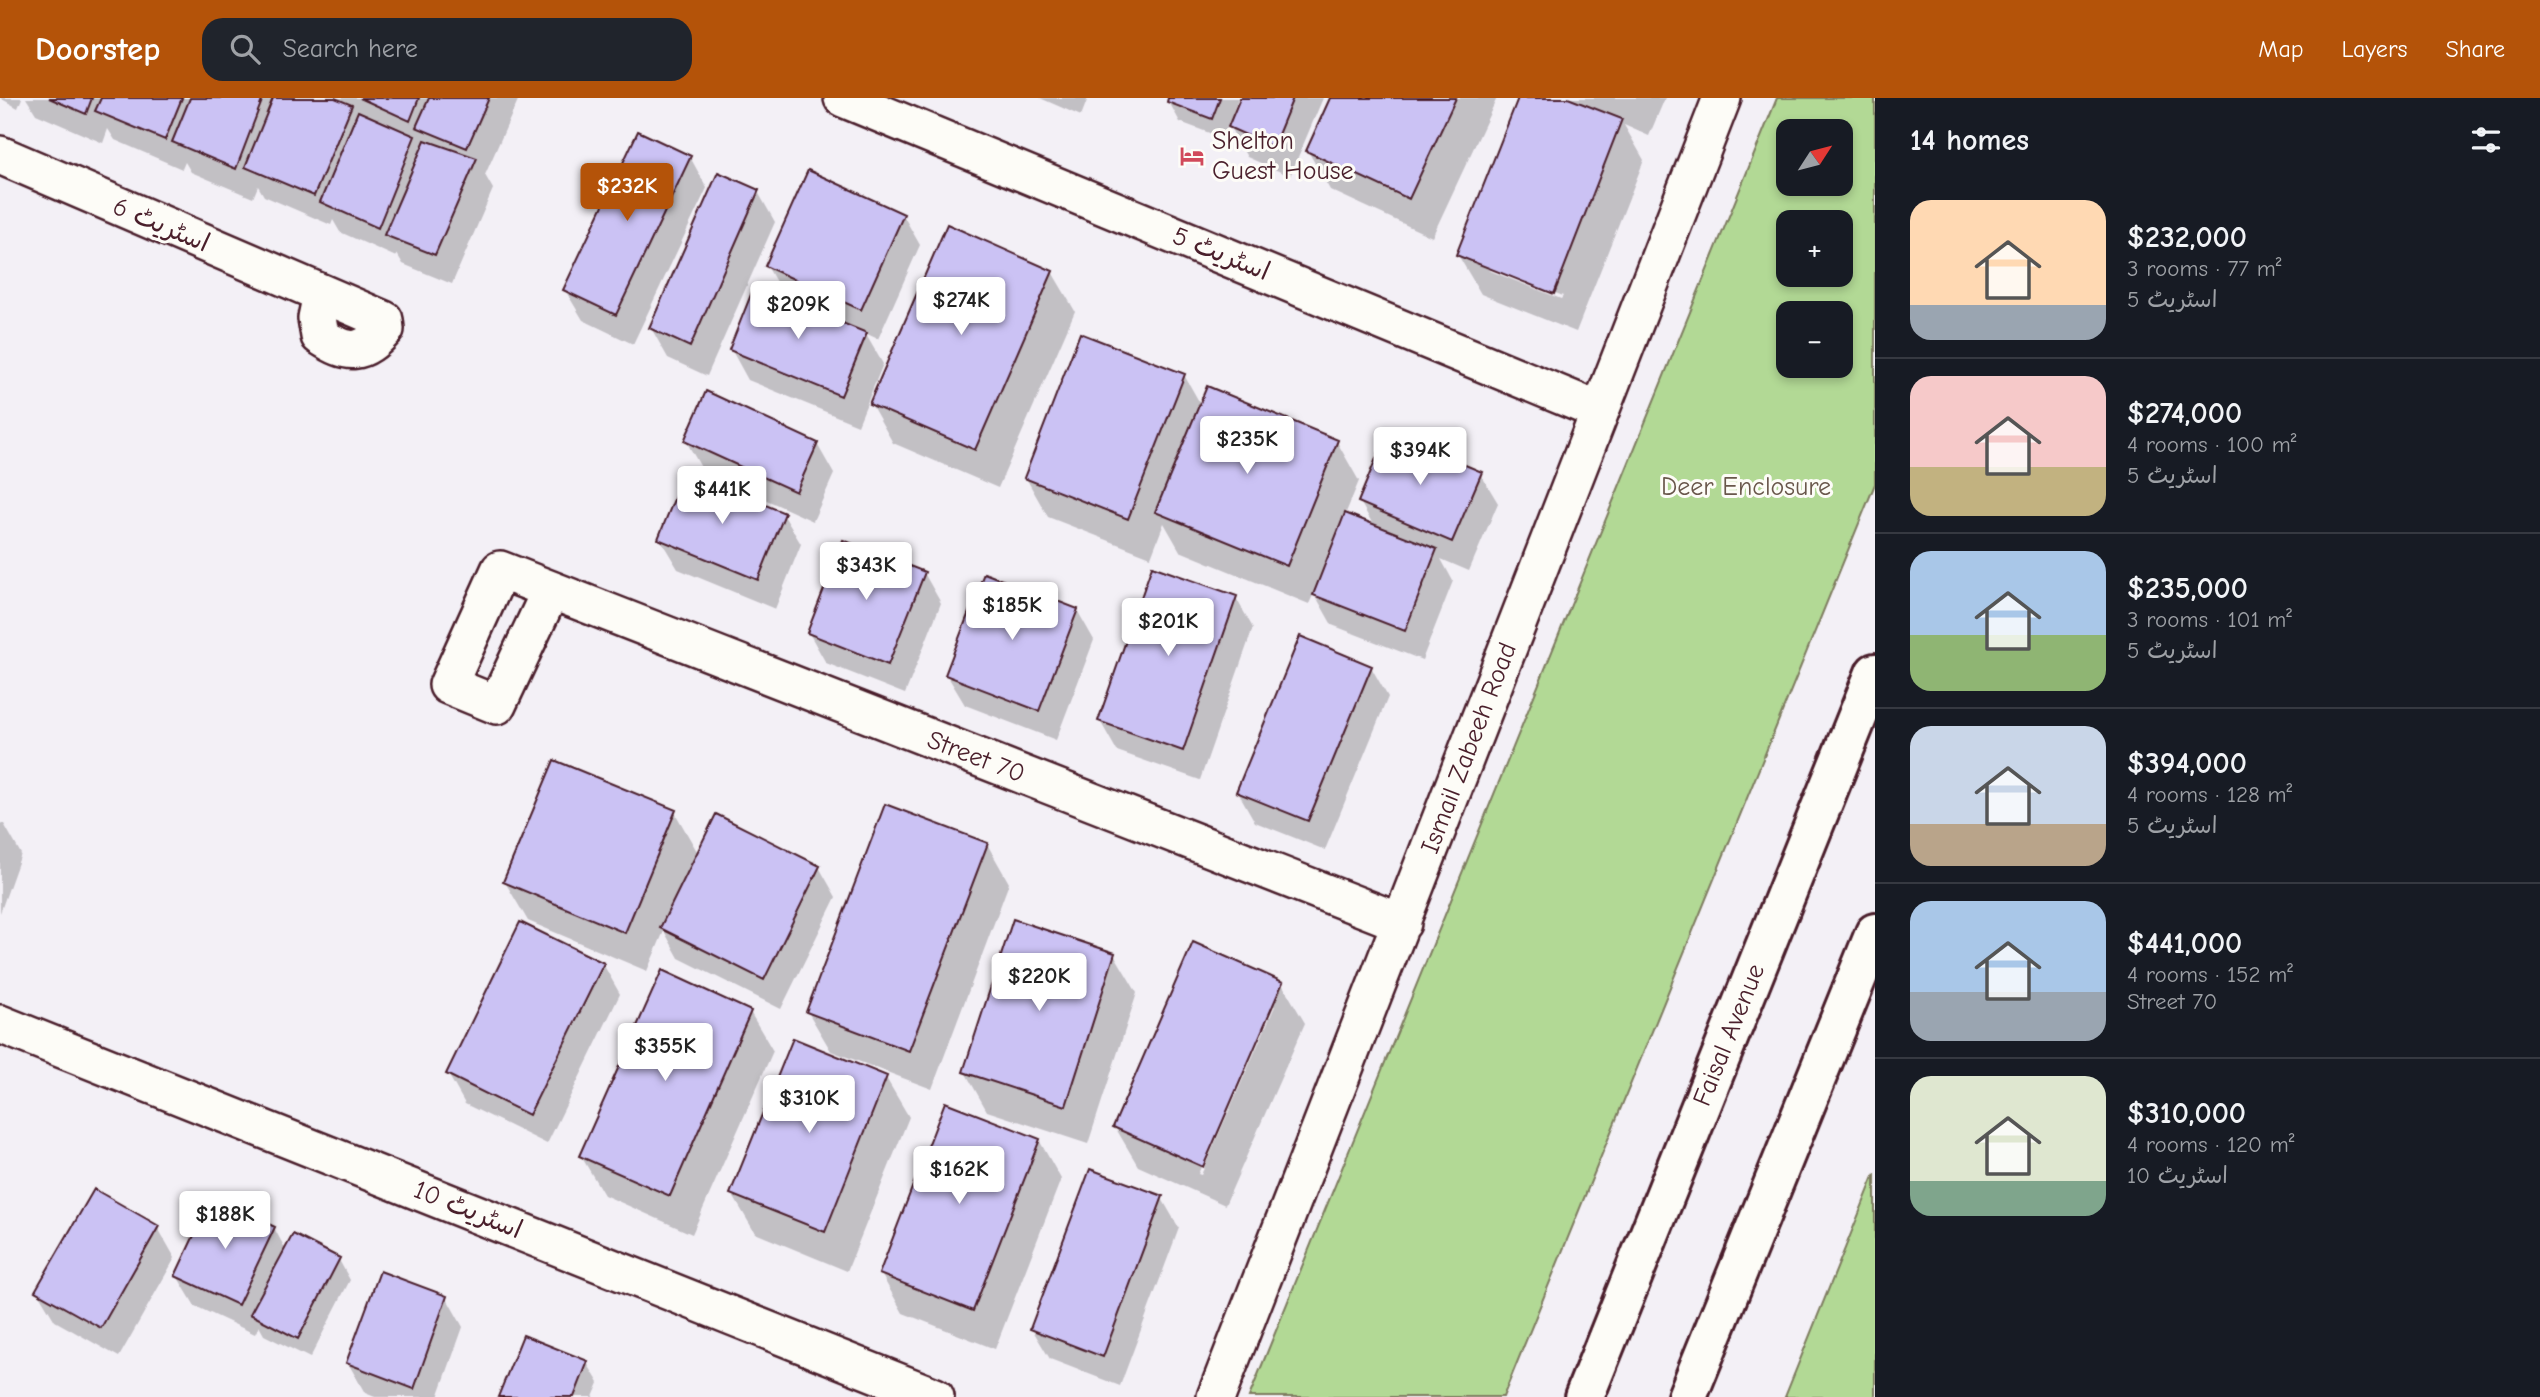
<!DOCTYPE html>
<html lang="en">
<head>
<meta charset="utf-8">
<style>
	:root { --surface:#171b24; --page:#20242c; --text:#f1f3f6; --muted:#9ea1a6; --line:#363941; --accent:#b45309 }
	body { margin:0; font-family:"Comic Neue","Playpen Sans Arabic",sans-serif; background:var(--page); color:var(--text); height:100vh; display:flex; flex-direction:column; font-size:26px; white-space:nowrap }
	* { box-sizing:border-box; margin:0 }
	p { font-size:23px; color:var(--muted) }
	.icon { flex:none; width:38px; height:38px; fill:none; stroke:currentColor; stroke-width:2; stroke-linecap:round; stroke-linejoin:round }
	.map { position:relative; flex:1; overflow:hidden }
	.sheet { display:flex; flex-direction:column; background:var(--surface); width:665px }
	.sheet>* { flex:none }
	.needle { width:46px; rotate:54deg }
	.tools { position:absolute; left:1776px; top:21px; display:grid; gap:14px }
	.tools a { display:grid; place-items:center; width:77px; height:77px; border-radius:14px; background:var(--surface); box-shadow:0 4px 10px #0003; font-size:35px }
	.price { position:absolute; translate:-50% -60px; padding:0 16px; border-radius:7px; background:#fff; color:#222; font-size:23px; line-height:46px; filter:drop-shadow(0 2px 4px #0008) }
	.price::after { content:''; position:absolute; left:50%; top:42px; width:21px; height:16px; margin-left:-10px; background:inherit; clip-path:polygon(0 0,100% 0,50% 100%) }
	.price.current { background:var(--accent); color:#fff }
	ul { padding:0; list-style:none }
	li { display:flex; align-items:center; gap:21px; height:175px; padding:0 35px }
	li+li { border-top:2px solid var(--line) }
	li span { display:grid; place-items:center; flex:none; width:196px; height:140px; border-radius:21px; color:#555 }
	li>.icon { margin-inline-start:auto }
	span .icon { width:84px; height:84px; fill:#fffc; stroke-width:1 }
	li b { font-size:30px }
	h2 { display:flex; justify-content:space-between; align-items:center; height:84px; padding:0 35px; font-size:30px }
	header { display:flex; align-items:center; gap:42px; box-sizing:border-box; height:98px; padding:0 35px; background:var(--accent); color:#fff }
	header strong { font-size:33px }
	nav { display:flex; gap:38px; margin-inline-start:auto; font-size:24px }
	.search { width:490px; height:63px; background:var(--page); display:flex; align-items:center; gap:18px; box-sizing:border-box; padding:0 24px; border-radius:21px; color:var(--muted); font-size:26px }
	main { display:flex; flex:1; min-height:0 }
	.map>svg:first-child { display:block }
	.green { fill:#b2d995; stroke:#7e7c60; stroke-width:2; fill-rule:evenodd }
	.shadow { fill:#0003; fill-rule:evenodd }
	.building { fill:#cbc2f4; stroke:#4a1f2b; stroke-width:2 }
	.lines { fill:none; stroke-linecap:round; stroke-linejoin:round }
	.minor-casing { stroke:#4a1f2b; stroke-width:42 }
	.major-casing { stroke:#4a1f2b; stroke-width:44 }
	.minor { stroke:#fdfcf7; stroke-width:37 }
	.major { stroke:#fdfcf7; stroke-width:38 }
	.labels { text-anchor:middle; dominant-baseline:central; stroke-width:6; stroke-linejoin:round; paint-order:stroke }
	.poi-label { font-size:26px; fill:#4a1f2b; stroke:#fdfcf7; text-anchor:start }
	.street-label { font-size:26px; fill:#4a1f2b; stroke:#fdfcf7 }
	.park-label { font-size:26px; fill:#69574b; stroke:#fdfcf7 }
</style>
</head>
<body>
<header>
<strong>Doorstep</strong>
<div class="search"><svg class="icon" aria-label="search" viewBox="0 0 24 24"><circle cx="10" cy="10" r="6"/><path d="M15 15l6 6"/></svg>Search here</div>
<nav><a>Map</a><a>Layers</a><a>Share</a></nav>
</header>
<main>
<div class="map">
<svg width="1875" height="1299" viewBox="0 0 1875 1299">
	<rect width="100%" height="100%" fill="#f3f0f6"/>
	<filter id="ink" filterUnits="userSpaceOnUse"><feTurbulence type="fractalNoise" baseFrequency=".0143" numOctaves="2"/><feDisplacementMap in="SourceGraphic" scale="14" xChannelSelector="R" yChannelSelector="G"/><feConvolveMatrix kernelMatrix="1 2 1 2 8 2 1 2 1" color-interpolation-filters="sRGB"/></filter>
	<g filter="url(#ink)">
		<path class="green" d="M 1777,0 L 1875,0 L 1875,386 L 1503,1299 L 1249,1299 ZM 1788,33 L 1841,33 L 1841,86 L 1788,86 ZM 1788,124 L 1841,124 L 1841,177 L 1788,177 ZM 1788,215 L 1841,215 L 1841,268 L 1788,268 Z
			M 1875,1076 L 1875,1299 L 1785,1299 Z"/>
		<path class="shadow" d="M 0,0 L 22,0 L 18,10 Z
			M 26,0 L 519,0 L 485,77 L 493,91 L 452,186 L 403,166 L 397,156 L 396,159 L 340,134 L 333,122 L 331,127 L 264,98 L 258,88 L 253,100 L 191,74 L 185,64 L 182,71 L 115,42 L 108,31 L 103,45 L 36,16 Z
			M 1040,0 L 1088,0 L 1081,18 Z
			M 1170,0 L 1238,0 L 1233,14 L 1236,15 L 1242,0 L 1323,0 L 1290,78 L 1247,59 L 1228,26 L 1223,40 L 1180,24 L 1169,4 Z
			M 1332,0 L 1497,0 L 1432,139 L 1330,92 L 1308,53 Z
			M 1520,0 L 1665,0 L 1649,38 L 1624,27 L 1644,62 L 1576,234 L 1481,196 L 1458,157 ZM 1488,168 L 1563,198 L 1561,201 L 1488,172 Z
			M 690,59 L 707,90 L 633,246 L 583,222 L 565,192 Z
			M 758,94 L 775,124 L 707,278 L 668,260 L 651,230 Z
			M 903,117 L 920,147 L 878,241 L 865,235 L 883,266 L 858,327 L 748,282 L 731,251 L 817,213 L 784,198 L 767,168 Z
			M 1052,174 L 1075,213 L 998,390 L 893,345 L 871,306 Z
			M 1184,277 L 1201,307 L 1337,344 L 1359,383 L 1345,417 L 1374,428 L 1360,404 L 1480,375 L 1498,405 L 1469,473 L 1441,461 L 1453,483 L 1422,562 L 1332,527 L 1314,495 L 1309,506 L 1180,453 L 1164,425 L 1151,459 L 1048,419 L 1026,380 Z
			M 686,343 L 817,346 L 834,376 L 813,423 L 703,373 Z
			M 783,416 L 801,446 L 775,511 L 678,471 L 660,441 Z
			M 924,475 L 941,505 L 905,596 L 826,565 L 809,535 Z
			M 1236,500 L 1253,530 L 1200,682 L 1117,653 L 1100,623 Z
			M 1077,512 L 1094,542 L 1056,642 L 965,607 L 947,577 Z
			M 1371,569 L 1388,599 L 1325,752 L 1255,724 L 1238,694 Z
			M 674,713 L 698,755 L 819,769 L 836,799 L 781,911 L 679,860 L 664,833 L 647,873 L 528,823 L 505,784 Z
			M 0,725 L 4,726 L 21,756 L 0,815 Z
			M 987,746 L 1009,785 L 932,991 L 831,953 L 808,914 Z
			M 1114,856 L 1137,895 L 1088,1046 L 987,1013 L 965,974 Z
			M 603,866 L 620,896 L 547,1046 L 465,1006 L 448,976 Z
			M 1282,886 L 1305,925 L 1225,1107 L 1138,1068 L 1115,1029 ZM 1271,908 L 1275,908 L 1201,1077 L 1198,1076 Z
			M 750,914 L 773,953 L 692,1136 L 604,1097 L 581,1058 Z
			M 886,980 L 909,1019 L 847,1173 L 755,1135 L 732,1096 Z
			M 1039,1042 L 1061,1081 L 995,1251 L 903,1215 L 881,1176 Z
			M 1161,1099 L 1179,1130 L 1120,1288 L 1050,1261 L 1032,1231 Z
			M 158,1130 L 175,1160 L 119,1259 L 55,1223 L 37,1193 Z
			M 274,1130 L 286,1152 L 339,1162 L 350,1182 L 310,1260 L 264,1237 L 259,1228 L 255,1236 L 195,1208 L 177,1178 Z
			M 446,1199 L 463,1229 L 438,1299 L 375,1299 L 365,1295 L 348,1265 Z
			M 587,1265 L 599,1285 L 593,1299 L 500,1299 Z"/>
		<path class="building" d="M 49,0 L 92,0 L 86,16 Z
			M 101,0 L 182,0 L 165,42 L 95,13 Z
			M 190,0 L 263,0 L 236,71 L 172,44 Z
			M 273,0 L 335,0 L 352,7 L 314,98 L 245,69 Z
			M 360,0 L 419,0 L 410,23 Z
			M 429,0 L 489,0 L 467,50 L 416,29 Z
			M 1168,0 L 1220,0 L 1212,21 L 1167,4 Z
			M 1240,0 L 1293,0 L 1273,49 L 1228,29 Z
			M 1330,0 L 1456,0 L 1409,101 L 1306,53 Z
			M 1518,0 L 1568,0 L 1622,21 L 1554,196 L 1456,157 Z
			M 358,13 L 415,38 L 378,130 L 320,104 Z
			M 638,33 L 691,58 L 616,217 L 563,192 Z
			M 425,42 L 477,60 L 435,157 L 384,137 Z
			M 808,72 L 904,116 L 861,212 L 765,168 Z
			M 718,74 L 759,92 L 690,249 L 649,230 Z
			M 947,126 L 1053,173 L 975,352 L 869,306 Z
			M 754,189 L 867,235 L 841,298 L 729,252 Z
			M 1080,235 L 1185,276 L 1128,421 L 1024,380 Z
			M 1207,288 L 1338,342 L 1287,468 L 1155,414 Z
			M 706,293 L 818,345 L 796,394 L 684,343 Z
			M 1387,334 L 1482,374 L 1452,444 L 1358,404 Z
			M 685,374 L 785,415 L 758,482 L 658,441 Z
			M 1345,415 L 1437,451 L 1405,533 L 1313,497 Z
			M 843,442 L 925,474 L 888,567 L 807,535 Z
			M 1152,468 L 1237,498 L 1183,653 L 1098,623 Z
			M 984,475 L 1078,511 L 1039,613 L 945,577 Z
			M 1300,538 L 1372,568 L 1308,723 L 1236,694 Z
			M 554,662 L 676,712 L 625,835 L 503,784 Z
			M 885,706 L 988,745 L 909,953 L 806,914 Z
			M 716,716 L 820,768 L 764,882 L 660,830 Z
			M 1013,821 L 1115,855 L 1066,1008 L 963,974 Z
			M 520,824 L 604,865 L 529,1017 L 446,976 Z
			M 1193,844 L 1283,884 L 1203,1069 L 1113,1029 Z
			M 662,872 L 751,913 L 670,1098 L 579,1058 Z
			M 793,940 L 887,978 L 825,1134 L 730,1096 Z
			M 945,1004 L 1040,1041 L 973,1213 L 879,1176 Z
			M 1090,1071 L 1163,1098 L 1103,1259 L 1030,1231 Z
			M 94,1091 L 159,1128 L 101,1230 L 35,1193 Z
			M 212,1099 L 275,1129 L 238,1207 L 175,1178 Z
			M 293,1136 L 340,1160 L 298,1241 L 250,1216 Z
			M 380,1173 L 447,1198 L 414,1291 L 346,1265 Z
			M 523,1237 L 588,1263 L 574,1299 L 498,1299 Z"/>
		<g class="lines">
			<g class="minor-casing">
				<path id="minor" d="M 843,0 L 1599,313
					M 0,57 L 384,222 L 385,231 C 362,257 349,257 320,238 L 317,220 L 322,196
					M 551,492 L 497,607 L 448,587 L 500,472 L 1402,825
					M 0,926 L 935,1299
					M 1216,1299 L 1722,0"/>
			</g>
			<g class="major-casing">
				<path id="major" d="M 1584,1299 L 1875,575
					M 1687,1299 L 1875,835"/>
			</g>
			<use href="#minor" class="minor"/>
			<use href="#major" class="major"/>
		</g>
	</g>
	<defs>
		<g id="hotel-bare" transform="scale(1.89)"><path d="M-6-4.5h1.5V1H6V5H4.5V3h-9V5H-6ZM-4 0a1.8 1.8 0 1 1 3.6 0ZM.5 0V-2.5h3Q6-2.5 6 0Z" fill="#d1495b" stroke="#fdfcf7" stroke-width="2.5" paint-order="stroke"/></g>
	</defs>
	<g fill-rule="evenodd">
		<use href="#hotel-bare" x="1192" y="58"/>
	</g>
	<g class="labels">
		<g class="poi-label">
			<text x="1212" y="43">Shelton<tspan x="1212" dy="30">Guest House</tspan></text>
		</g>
		<g class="street-label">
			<text transform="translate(161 127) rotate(23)">اسٹریٹ 6</text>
			<text transform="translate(1221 156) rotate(22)">اسٹریٹ 5</text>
			<text transform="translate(1469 650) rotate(-69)">Ismail Zabeeh Road</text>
			<text transform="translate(976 659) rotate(21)">Street 70</text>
			<text transform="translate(1729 937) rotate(-68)">Faisal Avenue</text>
			<text transform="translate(468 1112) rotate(22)">اسٹریٹ 10</text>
		</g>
		<g class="park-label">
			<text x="1746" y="389">Deer Enclosure</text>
		</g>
	</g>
</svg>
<div class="tools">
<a><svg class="needle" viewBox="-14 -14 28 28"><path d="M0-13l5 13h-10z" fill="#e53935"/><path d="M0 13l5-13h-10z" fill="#9ea1a6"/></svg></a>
<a>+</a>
<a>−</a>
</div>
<b class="price current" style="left:627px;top:125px">$232K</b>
<b class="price" style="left:961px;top:239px">$274K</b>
<b class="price" style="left:798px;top:243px">$209K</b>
<b class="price" style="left:1247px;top:378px">$235K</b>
<b class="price" style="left:1420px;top:389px">$394K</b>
<b class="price" style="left:722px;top:428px">$441K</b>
<b class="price" style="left:866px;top:504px">$343K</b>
<b class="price" style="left:1012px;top:544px">$185K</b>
<b class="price" style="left:1168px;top:560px">$201K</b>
<b class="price" style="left:1039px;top:915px">$220K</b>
<b class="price" style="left:665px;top:985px">$355K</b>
<b class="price" style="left:809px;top:1037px">$310K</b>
<b class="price" style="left:959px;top:1108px">$162K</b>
<b class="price" style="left:225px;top:1153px">$188K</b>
</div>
<section class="sheet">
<h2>14 homes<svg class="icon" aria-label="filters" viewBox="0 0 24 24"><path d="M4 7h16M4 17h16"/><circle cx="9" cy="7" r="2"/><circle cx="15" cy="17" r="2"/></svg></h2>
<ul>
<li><span style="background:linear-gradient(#ffd9b3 75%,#9aa5b1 0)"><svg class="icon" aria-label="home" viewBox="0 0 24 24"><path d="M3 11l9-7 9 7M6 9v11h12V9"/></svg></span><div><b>$232,000</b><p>3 rooms · 77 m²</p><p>اسٹریٹ 5</p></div></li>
<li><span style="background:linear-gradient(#f6c9c9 65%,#c2b280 0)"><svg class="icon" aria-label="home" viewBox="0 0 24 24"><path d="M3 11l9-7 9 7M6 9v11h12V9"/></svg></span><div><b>$274,000</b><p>4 rooms · 100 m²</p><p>اسٹریٹ 5</p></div></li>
<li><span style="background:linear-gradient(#a9c7e8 60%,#8fb573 0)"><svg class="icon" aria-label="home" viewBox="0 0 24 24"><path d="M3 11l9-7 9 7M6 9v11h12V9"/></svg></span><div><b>$235,000</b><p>3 rooms · 101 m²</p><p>اسٹریٹ 5</p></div></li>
<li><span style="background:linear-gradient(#c9d6e8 70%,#b9a48a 0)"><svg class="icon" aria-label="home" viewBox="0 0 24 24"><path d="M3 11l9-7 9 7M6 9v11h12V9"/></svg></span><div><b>$394,000</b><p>4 rooms · 128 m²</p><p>اسٹریٹ 5</p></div></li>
<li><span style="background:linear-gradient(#a9c7e8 65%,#9aa5b1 0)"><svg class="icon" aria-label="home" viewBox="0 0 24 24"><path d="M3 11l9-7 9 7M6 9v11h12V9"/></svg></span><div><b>$441,000</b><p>4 rooms · 152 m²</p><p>Street 70</p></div></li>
<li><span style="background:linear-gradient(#dfe7d0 75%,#7fa58c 0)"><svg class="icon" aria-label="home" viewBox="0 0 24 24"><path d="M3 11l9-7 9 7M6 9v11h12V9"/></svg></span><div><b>$310,000</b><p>4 rooms · 120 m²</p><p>اسٹریٹ 10</p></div></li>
</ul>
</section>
</main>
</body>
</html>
